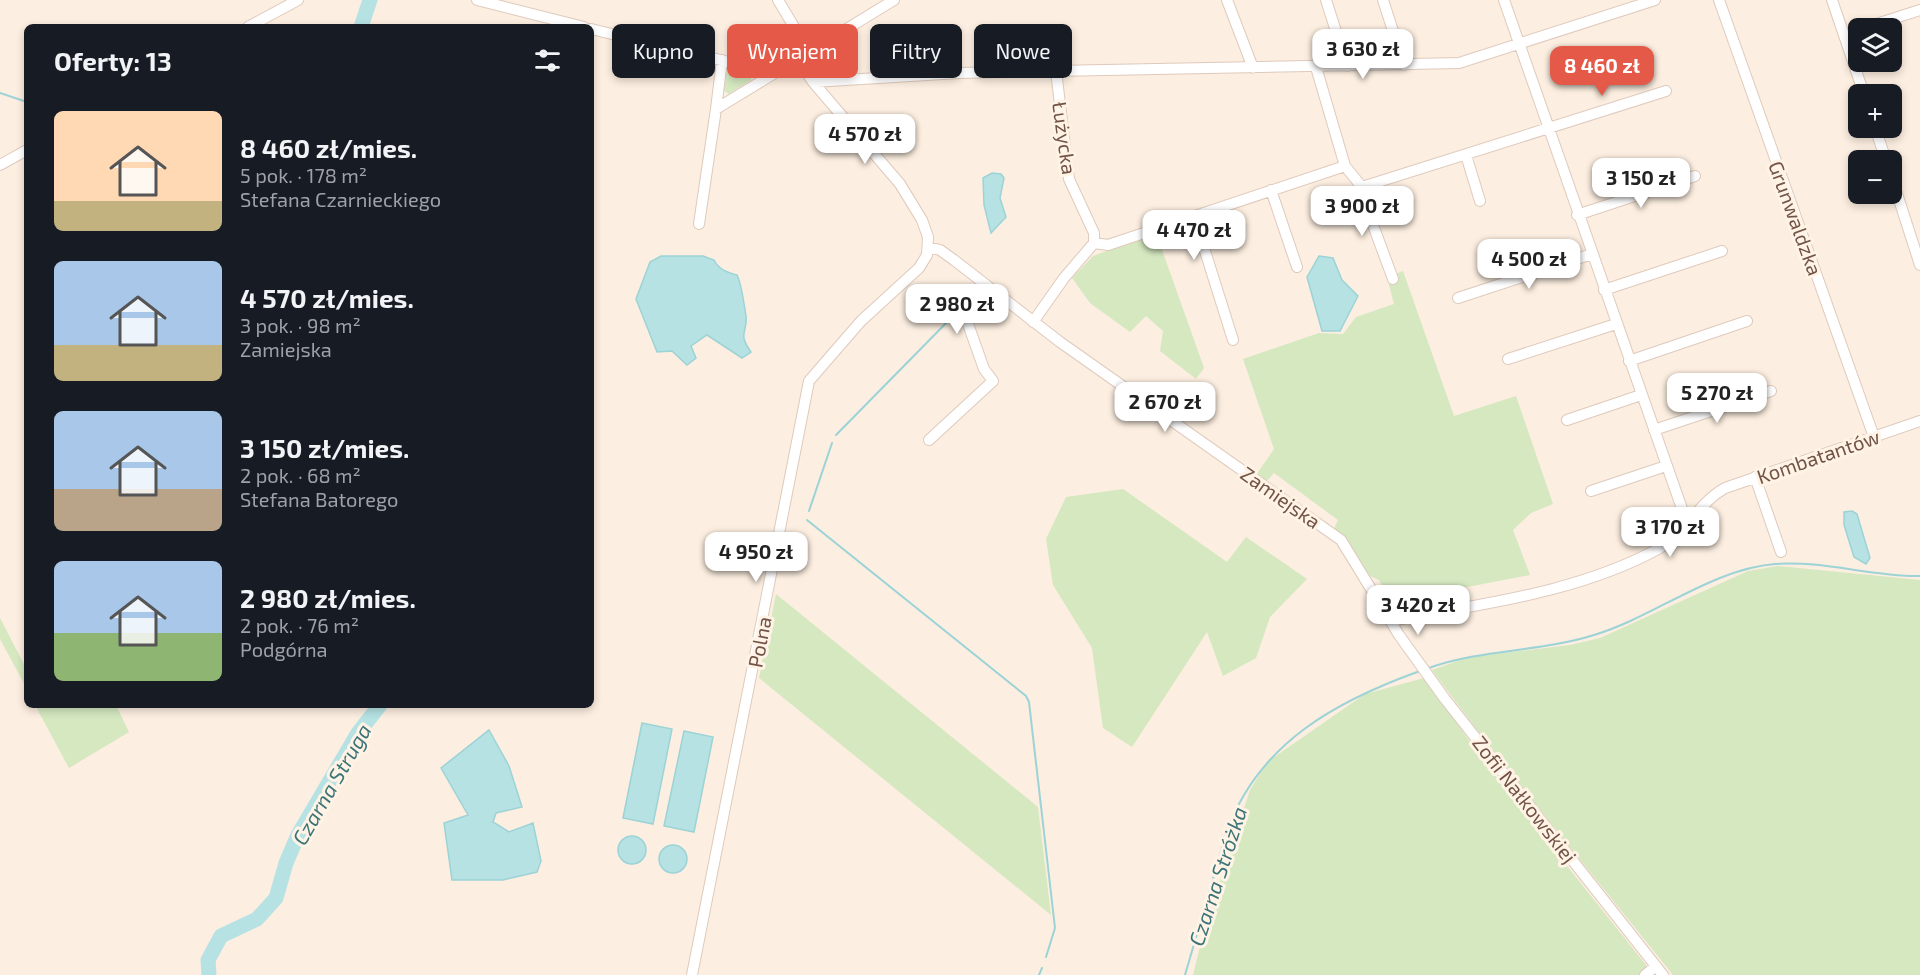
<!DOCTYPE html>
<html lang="pl">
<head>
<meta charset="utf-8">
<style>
	:root { --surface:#171b24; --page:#20242c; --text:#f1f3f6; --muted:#9ea1a6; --accent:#e45947 }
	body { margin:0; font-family:"Exo 2",sans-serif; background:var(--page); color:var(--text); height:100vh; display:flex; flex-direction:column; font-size:22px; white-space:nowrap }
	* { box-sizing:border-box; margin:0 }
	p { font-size:20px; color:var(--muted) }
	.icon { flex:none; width:33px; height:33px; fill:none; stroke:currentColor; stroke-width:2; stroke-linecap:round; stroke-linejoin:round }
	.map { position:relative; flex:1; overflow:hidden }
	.sheet { position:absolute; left:24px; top:24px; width:570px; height:684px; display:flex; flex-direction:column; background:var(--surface); border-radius:9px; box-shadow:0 3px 9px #0003 }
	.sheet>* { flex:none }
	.banner { position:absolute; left:612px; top:24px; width:570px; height:54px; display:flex; gap:12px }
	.fabs { position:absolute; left:1848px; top:18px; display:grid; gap:12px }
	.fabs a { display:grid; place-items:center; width:54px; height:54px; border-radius:9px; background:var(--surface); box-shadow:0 3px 9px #0003; font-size:30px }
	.price { position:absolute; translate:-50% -51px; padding:0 14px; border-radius:12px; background:#fff; color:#222; font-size:20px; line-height:39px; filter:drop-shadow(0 2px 3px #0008) }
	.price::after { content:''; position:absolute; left:50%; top:36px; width:18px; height:14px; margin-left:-9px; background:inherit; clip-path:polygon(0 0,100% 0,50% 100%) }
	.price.on { background:var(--accent); color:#fff }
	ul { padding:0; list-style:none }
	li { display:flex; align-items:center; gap:18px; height:150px; padding:0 30px }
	li span { display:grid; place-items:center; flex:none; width:168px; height:120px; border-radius:9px; color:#555 }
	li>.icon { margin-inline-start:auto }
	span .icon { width:72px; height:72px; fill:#fffc; stroke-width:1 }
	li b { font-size:26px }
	h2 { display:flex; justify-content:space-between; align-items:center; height:72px; padding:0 30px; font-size:26px }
	.pill { padding:0 21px; border-radius:9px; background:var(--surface); box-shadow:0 3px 9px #0003; font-size:21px; line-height:54px }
	.pill.on { background:var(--accent); color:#fff }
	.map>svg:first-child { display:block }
	.green { fill:#d5e8c0 }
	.water { fill:#b6e2e4; stroke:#9cd3d6; stroke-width:1.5 }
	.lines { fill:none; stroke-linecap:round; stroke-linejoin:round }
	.stream { stroke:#9cd3d6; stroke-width:2 }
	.river { stroke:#b6e2e4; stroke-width:15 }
	.minor-casing { stroke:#dfcabd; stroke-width:12 }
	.minor { stroke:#fff; stroke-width:10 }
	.labels { text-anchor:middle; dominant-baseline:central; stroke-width:6; stroke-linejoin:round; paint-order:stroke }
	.street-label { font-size:20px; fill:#725348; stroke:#fff3e6 }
	.water-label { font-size:21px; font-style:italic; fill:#3c7478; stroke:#fff3e6 }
</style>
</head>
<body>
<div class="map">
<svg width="1920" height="975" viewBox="0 0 1920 975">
	<rect width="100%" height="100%" fill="#fceee0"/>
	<path class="green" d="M 734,68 L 751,72 L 751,80 L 729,94 L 722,89 L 724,74 Z
		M 1156,233 L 1204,368 L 1196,379 L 1160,351 L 1163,331 L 1146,316 L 1130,332 L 1090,303 L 1072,278 L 1093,256 Z
		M 1403,271 L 1454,416 L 1516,396 L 1553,504 L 1531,513 L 1513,530 L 1530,575 L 1420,596 L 1422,610 L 1396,615 L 1391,609 L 1393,602 L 1379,580 L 1368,575 L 1334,529 L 1338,520 L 1274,473 L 1266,482 L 1256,475 L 1274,449 L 1243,359 L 1319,333 L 1343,334 L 1356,317 L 1394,304 L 1387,277 Z
		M 1123,489 L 1227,562 L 1246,537 L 1307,579 L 1270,617 L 1256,658 L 1223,676 L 1207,632 L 1132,747 L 1103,728 L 1092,648 L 1053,585 L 1046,539 L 1066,497 Z
		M 1778,566 L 1920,580 L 1920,975 L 1673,975 L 1495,754 L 1432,670 L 1469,657 L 1570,645 L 1600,638 L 1748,571 Z
		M 776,594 L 1038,807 L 1051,915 L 759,678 Z
		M 0,618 L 27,670 L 27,689 L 0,639 Z
		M 1424,678 L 1489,768 L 1654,975 L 1193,975 L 1205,926 L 1250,790 L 1267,762 L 1365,694 Z
		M 35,705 L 116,705 L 129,732 L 69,768 Z"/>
	<path class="water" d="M 992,173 L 1001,174 L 1004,178 L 1000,198 L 1006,217 L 991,233 L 984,205 L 983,178 Z
		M 661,256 L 703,256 L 714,260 C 719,270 727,272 737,275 C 742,285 744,305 746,316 C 748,332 737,333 751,352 L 742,358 L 707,335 L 691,346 L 696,358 L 687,365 L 672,351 L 657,352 L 636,299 L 650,262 Z
		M 1319,256 L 1333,258 L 1342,280 L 1358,296 L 1340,331 L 1322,331 L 1307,277 Z
		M 1852,511 L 1857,514 L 1870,558 L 1866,564 L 1854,557 L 1844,525 L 1844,512 Z
		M 642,723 L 672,729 L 653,824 L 623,818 Z
		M 489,730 L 509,766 L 522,807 L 496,813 L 493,822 L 509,832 L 533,823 L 541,861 L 537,872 L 503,880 L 452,880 L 444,823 L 468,815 L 441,768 Z
		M 684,731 L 713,737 L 694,832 L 664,826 Z
		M618 850a14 14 0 1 1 28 0a14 14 0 1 1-28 0Z
		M659 859a14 14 0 1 1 28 0a14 14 0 1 1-28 0Z"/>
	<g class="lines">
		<path class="stream" d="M 0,93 L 27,102
			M 836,435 L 955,314 L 967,292
			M 809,511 L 832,443
			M 807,520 L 1026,696 L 1029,702 L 1055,928 L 1046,957
			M 1429,668 C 1482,649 1540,652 1594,635 C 1654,617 1712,569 1775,564 C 1823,560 1872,577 1920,576
			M 1039,975 L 1042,968
			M 1185,975 L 1227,831 C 1259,743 1336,701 1420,671"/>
		<path class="river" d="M 361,27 L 370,0
			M 209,975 L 208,960 L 221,936 L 257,919 L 276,898 L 286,863 L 298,835 L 358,733 L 380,705"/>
		<g class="minor-casing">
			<path id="minor" d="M 477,0 L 584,27
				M 778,0 L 809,52
				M 1227,0 L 1253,68
				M 1326,0 L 1347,66
				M 1383,0 L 1404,65
				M 1504,0 L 1687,523
				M 1719,0 L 1874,437
				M 1832,0 L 1864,94
				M 248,27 L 298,0
				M 1864,28 L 1920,10
				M 591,29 L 775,73
				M 1316,67 L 1345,166 L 1362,187 L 1666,91
				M 813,82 L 959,73 L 1459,63 L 1655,0
				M 716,109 L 722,60
				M 1875,128 L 1886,160
				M 1466,155 L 1480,201
				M 0,165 L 27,150
				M 1892,178 L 1920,265
				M 1362,187 L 1366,206 L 1393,279
				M 1271,190 L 1297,267
				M 1577,215 L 1695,176
				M 1194,216 L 1233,340
				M 699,224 L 716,109 L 894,0
				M 1094,243 L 1108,245 L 1345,166
				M 928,247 L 940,250 L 954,260 L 1060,342 L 1341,540 L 1399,635 L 1445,699 L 1663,975
				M 1604,290 L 1722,251
				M 1458,298 L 1592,254
				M 1033,322 L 1064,278 L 1094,243 L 1094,233 L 1069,179 L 1056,71
				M 1508,359 L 1616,324
				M 1629,361 L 1747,321
				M 1567,420 L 1641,395
				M 1654,430 L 1771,391
				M 929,440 L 993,381 L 984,369 L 968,324 L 984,284
				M 1755,477 L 1781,552
				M 1591,491 L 1666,466
				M 1391,621 C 1480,604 1577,593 1658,549 C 1685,534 1698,503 1725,488 L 1920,421
				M 692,975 L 809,381 L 861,321 L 919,268 L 927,255 L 928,237 L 922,220 L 900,184 L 813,82 L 798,60
				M 1645,975 L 1656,966"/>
		</g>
		<use href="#minor" class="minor"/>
	</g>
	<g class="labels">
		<g class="street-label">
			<text transform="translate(1065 138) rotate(82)">Łużycka</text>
			<text transform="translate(1796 218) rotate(70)">Grunwaldzka</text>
			<text transform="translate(1818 456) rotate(-19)">Kombatantów</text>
			<text transform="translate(1281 497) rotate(35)">Zamiejska</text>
			<text transform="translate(759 642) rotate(-79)">Polna</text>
			<text transform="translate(1525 799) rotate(52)">Zofii Nałkowskiej</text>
		</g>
		<g class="water-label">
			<text transform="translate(331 784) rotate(-60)">Czarna Struga</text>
			<text transform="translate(1217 876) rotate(-72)">Czarna Stróżka</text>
		</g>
	</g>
</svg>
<div class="fabs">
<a><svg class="icon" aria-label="layers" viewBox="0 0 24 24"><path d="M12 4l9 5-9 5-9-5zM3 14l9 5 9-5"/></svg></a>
<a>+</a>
<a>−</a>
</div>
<b class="price" style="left:1363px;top:80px">3 630 zł</b>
<b class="price on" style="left:1602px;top:97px">8 460 zł</b>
<b class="price" style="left:865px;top:165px">4 570 zł</b>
<b class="price" style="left:1641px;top:209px">3 150 zł</b>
<b class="price" style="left:1362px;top:237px">3 900 zł</b>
<b class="price" style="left:1194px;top:261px">4 470 zł</b>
<b class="price" style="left:1529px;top:290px">4 500 zł</b>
<b class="price" style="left:957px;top:335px">2 980 zł</b>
<b class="price" style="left:1717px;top:424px">5 270 zł</b>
<b class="price" style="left:1165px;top:433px">2 670 zł</b>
<b class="price" style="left:1670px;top:558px">3 170 zł</b>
<b class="price" style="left:756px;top:583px">4 950 zł</b>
<b class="price" style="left:1418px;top:636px">3 420 zł</b>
<div class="banner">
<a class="pill">Kupno</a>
<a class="pill on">Wynajem</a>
<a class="pill">Filtry</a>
<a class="pill">Nowe</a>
</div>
<section class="sheet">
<h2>Oferty: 13<svg class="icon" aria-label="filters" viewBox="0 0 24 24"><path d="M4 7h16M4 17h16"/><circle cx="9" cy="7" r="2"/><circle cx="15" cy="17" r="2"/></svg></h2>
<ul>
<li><span style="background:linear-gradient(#ffd9b3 75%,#c2b280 0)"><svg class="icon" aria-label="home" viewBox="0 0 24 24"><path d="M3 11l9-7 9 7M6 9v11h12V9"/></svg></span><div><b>8 460 zł/mies.</b><p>5 pok. · 178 m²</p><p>Stefana Czarnieckiego</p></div></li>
<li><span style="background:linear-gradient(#a9c7e8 70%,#c2b280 0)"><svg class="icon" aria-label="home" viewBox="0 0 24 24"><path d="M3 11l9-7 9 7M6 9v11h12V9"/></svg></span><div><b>4 570 zł/mies.</b><p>3 pok. · 98 m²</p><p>Zamiejska</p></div></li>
<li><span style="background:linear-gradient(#a9c7e8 65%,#b9a48a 0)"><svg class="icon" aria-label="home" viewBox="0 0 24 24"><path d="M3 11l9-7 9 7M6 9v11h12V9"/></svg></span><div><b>3 150 zł/mies.</b><p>2 pok. · 68 m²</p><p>Stefana Batorego</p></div></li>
<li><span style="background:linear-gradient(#a9c7e8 60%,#8fb573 0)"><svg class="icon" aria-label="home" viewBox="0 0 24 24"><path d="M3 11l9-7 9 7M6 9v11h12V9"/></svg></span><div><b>2 980 zł/mies.</b><p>2 pok. · 76 m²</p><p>Podgórna</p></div></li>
</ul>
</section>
</div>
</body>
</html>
